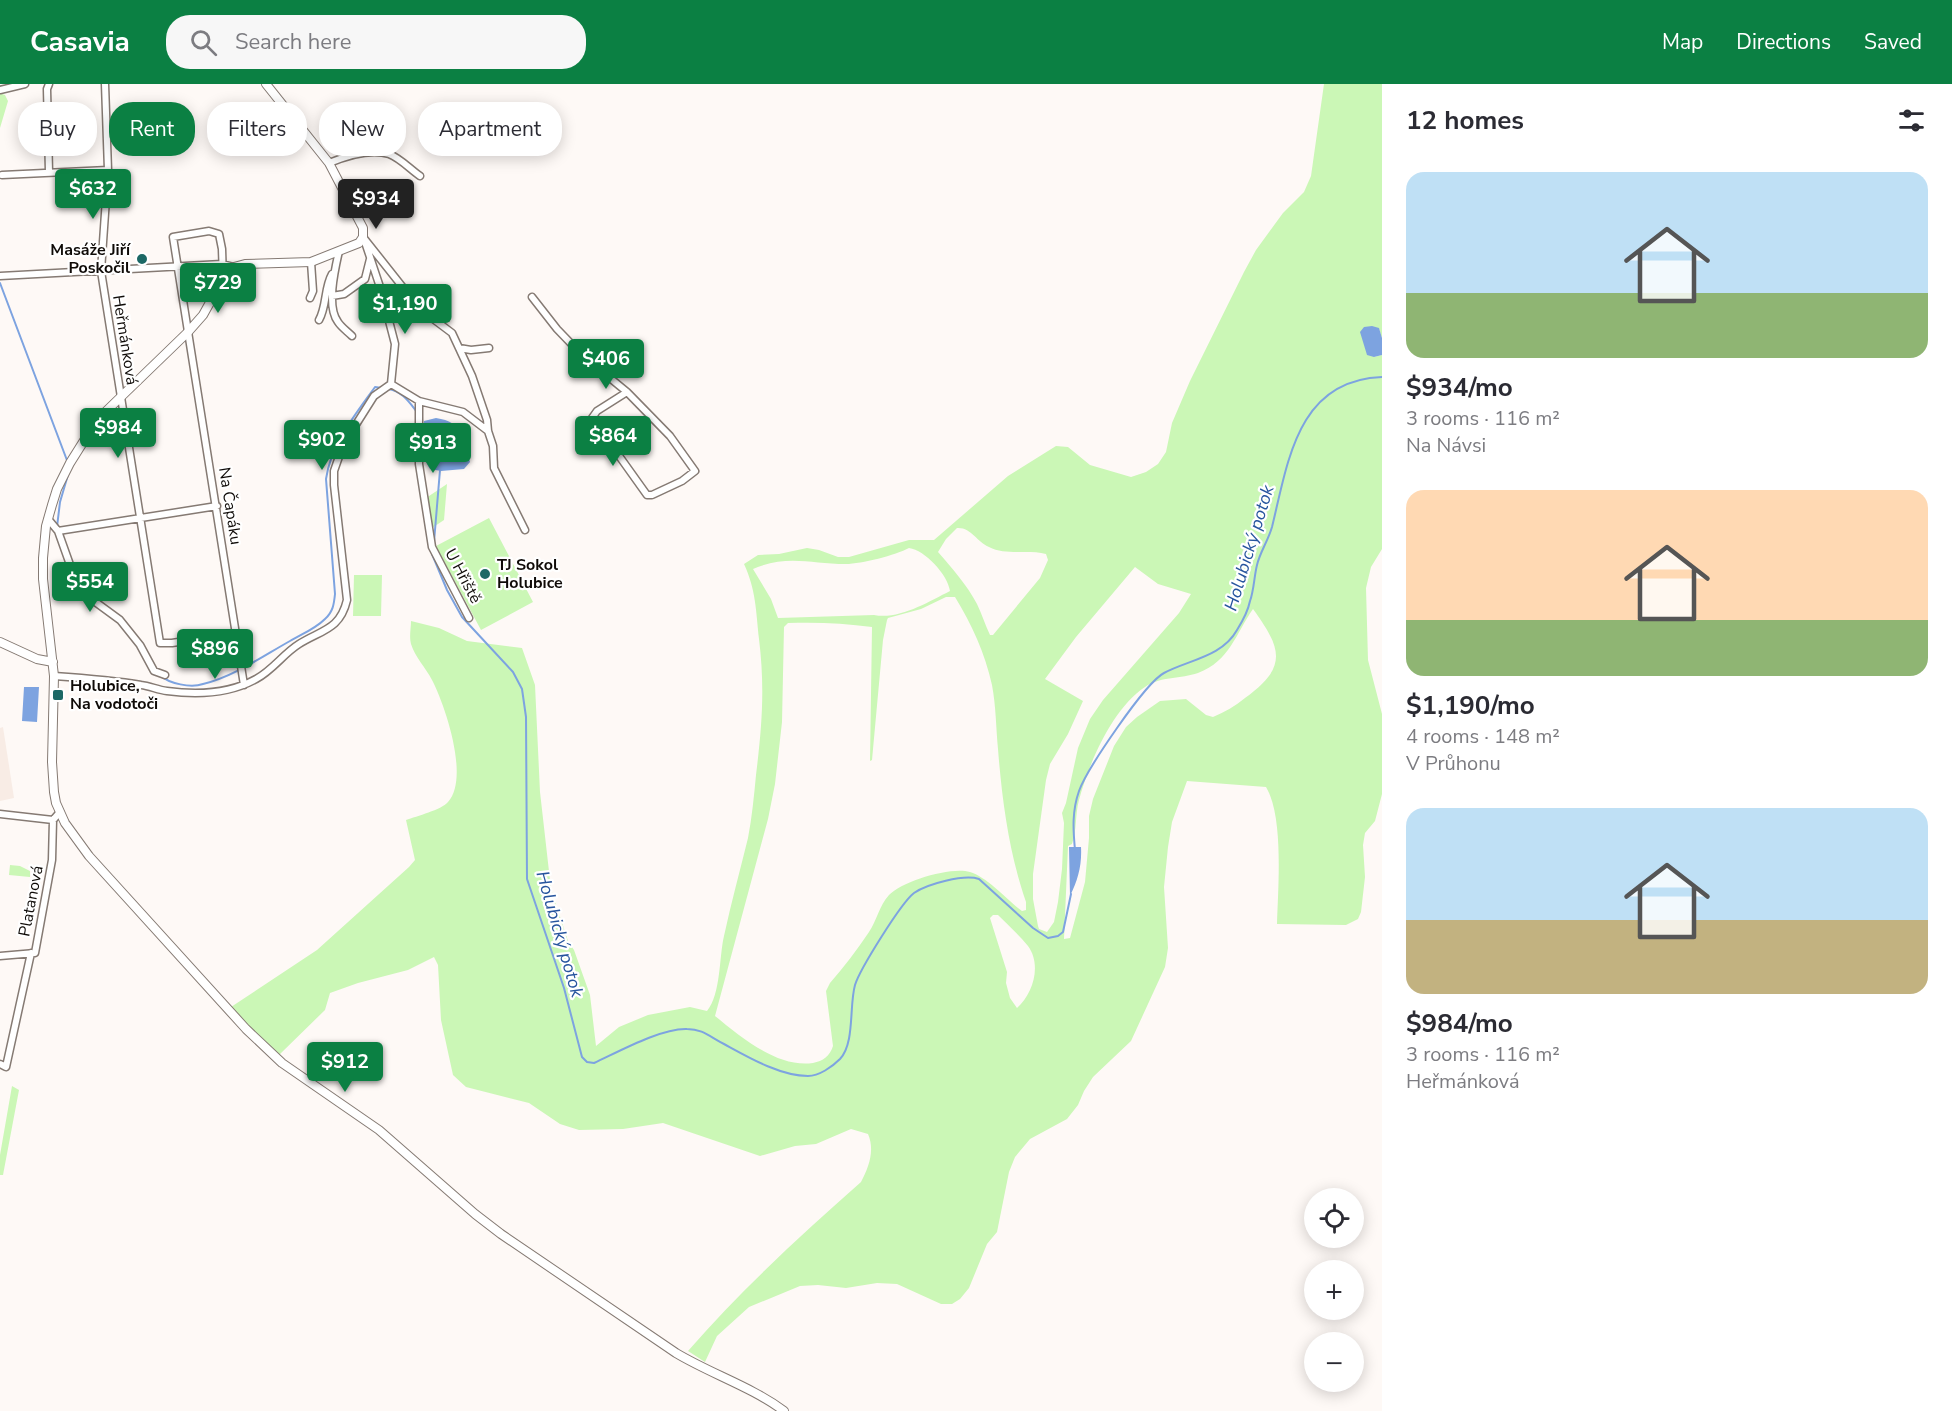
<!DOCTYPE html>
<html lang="en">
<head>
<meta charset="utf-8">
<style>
	:root { --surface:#fff; --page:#f7f7f7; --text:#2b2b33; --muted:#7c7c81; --accent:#0b8043 }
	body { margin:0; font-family:"Nunito Sans",sans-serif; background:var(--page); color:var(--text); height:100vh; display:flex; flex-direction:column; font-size:22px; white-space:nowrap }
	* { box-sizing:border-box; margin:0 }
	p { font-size:20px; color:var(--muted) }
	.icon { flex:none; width:33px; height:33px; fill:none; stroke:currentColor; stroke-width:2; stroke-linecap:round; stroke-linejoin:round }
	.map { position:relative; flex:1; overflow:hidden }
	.side { display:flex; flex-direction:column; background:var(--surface); width:570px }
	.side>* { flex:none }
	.banner { position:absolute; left:18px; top:18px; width:570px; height:54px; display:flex; gap:12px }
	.tools { position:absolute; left:1304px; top:1104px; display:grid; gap:12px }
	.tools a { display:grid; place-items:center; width:60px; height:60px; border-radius:50%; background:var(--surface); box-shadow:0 3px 15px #0003; font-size:30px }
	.price { position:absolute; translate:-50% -51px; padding:0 14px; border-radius:6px; background:var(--accent); color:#fff; font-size:20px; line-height:39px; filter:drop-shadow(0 2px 3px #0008) }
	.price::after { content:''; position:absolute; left:50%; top:36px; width:18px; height:14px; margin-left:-9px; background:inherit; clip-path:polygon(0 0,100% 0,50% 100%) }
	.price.selected { background:#222; color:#fff }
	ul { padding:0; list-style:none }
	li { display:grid; align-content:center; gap:12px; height:318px; padding:0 24px }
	li span { display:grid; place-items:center; height:186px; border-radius:18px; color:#555 }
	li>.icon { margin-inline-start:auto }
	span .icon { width:108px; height:108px; fill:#fffc; stroke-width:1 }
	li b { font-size:26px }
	h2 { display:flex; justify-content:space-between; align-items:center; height:72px; padding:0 24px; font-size:26px }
	.tag { padding:0 21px; border-radius:24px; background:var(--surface); box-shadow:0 3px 15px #0003; font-size:21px; line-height:54px }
	.tag.selected { background:var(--accent); color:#fff }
	header { display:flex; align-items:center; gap:36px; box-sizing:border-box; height:84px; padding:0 30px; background:var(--accent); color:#fff }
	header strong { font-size:28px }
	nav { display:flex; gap:33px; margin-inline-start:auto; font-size:21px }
	.search { width:420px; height:54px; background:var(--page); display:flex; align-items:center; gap:15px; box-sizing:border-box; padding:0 21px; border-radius:24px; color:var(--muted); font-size:22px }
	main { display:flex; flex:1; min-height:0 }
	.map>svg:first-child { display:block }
	.built { fill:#f8ece5 }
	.green { fill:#cbf7b6; fill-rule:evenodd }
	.water { fill:#7da3e0 }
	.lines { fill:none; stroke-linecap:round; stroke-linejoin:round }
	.stream { stroke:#7da3e0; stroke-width:2 }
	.minor-casing { stroke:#857a73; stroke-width:9 }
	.tertiary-casing { stroke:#857a73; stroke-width:10 }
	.minor { stroke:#fff; stroke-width:6 }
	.tertiary { stroke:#fff; stroke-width:8 }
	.poi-dot { fill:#1c6865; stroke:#fff; stroke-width:2 }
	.labels { text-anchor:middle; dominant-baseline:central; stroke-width:4.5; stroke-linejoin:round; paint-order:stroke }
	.poi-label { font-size:16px; font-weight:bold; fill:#0f0b08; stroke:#fff; text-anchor:start }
	.street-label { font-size:16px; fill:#0f0b08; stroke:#fff }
	.water-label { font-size:18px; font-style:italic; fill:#27559e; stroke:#fff }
</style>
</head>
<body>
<header>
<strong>Casavia</strong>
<div class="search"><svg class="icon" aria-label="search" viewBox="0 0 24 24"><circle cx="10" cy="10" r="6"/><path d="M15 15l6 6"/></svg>Search here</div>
<nav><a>Map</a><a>Directions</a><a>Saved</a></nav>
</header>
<main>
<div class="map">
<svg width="1382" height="1327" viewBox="0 0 1382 1327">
	<rect width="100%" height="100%" fill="#fef9f6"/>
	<path class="built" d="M 3,643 L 14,714 L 0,717 L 0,644 Z"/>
	<path class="green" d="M 1324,0 L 1382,0 L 1382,254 L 1379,245 L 1374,273 L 1382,271 L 1382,465 L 1371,483 L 1366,504 L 1368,576 L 1382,630 L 1382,710 L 1375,737 L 1365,749 L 1363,761 L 1365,793 L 1361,828 L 1358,835 L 1346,841 L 1277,840 C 1278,804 1284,733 1266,703 L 1187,697 L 1172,738 L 1168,763 L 1164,803 L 1168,864 L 1165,883 L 1131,957 L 1093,993 L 1084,1007 L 1078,1021 L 1067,1035 L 1030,1055 L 1015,1073 L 1009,1088 L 997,1148 L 987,1160 L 969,1204 L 960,1215 L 952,1220 L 941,1220 L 897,1200 L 877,1199 L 846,1204 L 818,1201 L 800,1202 L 749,1223 L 717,1252 L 705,1278 L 688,1267 C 741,1206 800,1152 861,1098 C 869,1083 875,1066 868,1050 L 851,1045 L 816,1060 L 795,1062 L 760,1072 L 663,1039 L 623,1045 L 579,1046 L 560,1040 L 529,1019 L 466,1003 L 453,991 L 441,936 L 438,881 L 434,873 L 408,886 L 358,899 L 330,909 L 325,926 L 278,972 L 245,940 L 231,923 L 317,866 L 409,783 L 415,776 L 406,736 C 417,732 441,726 448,718 C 470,694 445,621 432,596 C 426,584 415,573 411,560 C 409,553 411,544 411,537 L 439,544 L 467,557 L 522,564 L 535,601 L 540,708 L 551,805 L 568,857 L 574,866 L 590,911 L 596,962 L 619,943 L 648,931 L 690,923 L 707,927 C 721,910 719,873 724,852 C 731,819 740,787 748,754 C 752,733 754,712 756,691 C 762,642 765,604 759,555 C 756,527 756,506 744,480 L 758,471 L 779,470 L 807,464 L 819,466 L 838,473 L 849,473 L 909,456 L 934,456 L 1008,392 L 1056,362 L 1068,363 L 1090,381 L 1131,393 L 1146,388 L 1158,380 L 1166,368 L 1172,339 L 1190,297 L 1244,188 L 1256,166 L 1283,129 L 1304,108 L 1311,92 ZM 957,444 C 971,443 977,458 989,463 C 1006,472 1028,465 1046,470 L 1048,476 L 1040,494 L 993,551 L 990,551 C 985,541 982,530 977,520 C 967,501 952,484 938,468 L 946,455 ZM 909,464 C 925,466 948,491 950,507 C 928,518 899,536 874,531 L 778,534 L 771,515 L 753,485 C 787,470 811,480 846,480 C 861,480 896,471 909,464 ZM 1135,483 L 1158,500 L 1191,510 L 1179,529 L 1103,616 L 1090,635 L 1078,664 L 1066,719 L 1062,729 L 1064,739 L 1062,785 L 1058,818 L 1054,838 L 1047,848 L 1039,845 L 1038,842 L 1033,815 L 1033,790 L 1046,696 L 1050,680 L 1068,650 L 1083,617 L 1045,595 L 1076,553 ZM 946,513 L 955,513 C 972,541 985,569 992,601 C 996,622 996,644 998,665 C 1002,716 1009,769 1026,818 L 1026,826 L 1022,827 L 1018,824 C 1006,814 985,792 970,788 C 952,782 902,797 889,811 C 879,822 877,836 869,848 C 857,866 844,883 830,899 L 826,907 L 833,962 C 830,972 823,977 813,979 C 777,984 741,953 715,932 L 768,735 L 775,700 L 782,638 L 784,543 L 788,539 C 816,538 844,539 872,543 L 870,677 L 872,676 L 883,556 L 887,536 L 888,534 L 921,525 ZM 1253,525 C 1282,565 1288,583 1245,614 C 1235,622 1225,628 1213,633 L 1206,631 L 1186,615 L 1160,617 L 1137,633 L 1126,643 L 1114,662 L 1093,715 L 1089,732 L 1089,754 L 1085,798 L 1070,854 L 1064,855 L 1068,762 L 1072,760 C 1077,746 1075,731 1079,716 C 1089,679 1112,625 1145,603 C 1161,592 1181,595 1198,589 C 1230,577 1236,549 1253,525 ZM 993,831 L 998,831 C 1008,841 1019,851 1028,862 C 1042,881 1033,910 1017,924 L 1010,914 L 1006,899 L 1007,888 L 990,834 Z
		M 0,9 L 5,11 L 8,17 L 0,44 Z
		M 447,400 L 444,436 L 432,444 L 426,414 Z
		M 489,434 L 533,518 L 481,546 L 436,462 Z
		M 354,491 L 382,491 L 381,532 L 353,532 Z
		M 10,781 L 20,782 L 30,787 L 30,793 L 9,791 Z
		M 12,1002 L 19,1006 L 3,1091 L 0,1091 L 0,1071 Z"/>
	<path class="water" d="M 1372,242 L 1379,244 L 1382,254 L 1382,271 L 1374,273 L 1367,271 L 1360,248 L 1364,243 Z
		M 436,334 C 464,338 463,354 470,378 L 464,385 L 441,387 L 430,385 C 420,370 423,354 424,337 Z
		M 24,603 L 39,603 L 37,638 L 22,637 Z
		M 1069,763 L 1081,763 C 1082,781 1078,796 1070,812 Z"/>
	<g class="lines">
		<path class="stream" d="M 0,199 L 68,379
			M 388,305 C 402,307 409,318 417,328
			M 57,443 L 60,418 L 70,384
			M 434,458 L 440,386
			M 432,470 L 447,506 L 462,533 L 513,588 L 522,605 L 526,633 L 527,795 L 564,904 L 582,973 L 587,978 L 594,979 C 618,968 661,944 687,945 C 703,945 710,953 724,960 C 748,973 780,992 808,992 C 819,992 832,983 840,975 C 855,959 849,922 855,901 C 860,885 901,819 914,809 C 927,800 964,790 979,795 L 1033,844 L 1048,854 L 1058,852 L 1063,848 L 1071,810
			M 160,591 C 169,600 191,604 203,600 C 233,593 263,572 290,557 C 302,550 315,545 325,535 C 333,528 334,520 335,510 L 326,395 C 331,360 355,331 375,303 L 382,304
			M 1075,766 C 1073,745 1072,727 1079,707 C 1087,685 1145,599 1164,589 C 1188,576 1222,573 1237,546 C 1242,538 1248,527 1250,517 C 1254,506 1254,493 1257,481 C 1260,468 1268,457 1272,443 C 1288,378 1297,296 1382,293"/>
		<g class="minor-casing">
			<path id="minor" d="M 49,0 L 47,5 L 49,88
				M 105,0 L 108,86 L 101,187 L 160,559 L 172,559 L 236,549
				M 0,6 L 25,0
				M 329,79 C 346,72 370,64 389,70 C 400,74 410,85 420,92
				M 2,91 L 108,86
				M 363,153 L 420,225 L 452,249 L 472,292 L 487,336 L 488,347 L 493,362 L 494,384 L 525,446
				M 365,158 L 381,206 L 395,260 L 391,300
				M 339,167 C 335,185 326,222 338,238 C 341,243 347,247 352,252
				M 0,192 L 222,180 L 234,183
				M 223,195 L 222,165 L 219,150 L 209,147 L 173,153 L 244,601
				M 332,212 L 344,210 L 365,195 L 370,175
				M 532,213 L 557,245 L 582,271 L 627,308 L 670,352 L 695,387 L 682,397 L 652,411 L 647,411 L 592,334 L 597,327 L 627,308
				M 310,214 L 313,207 L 311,178
				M 319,236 C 327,222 324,204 332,190
				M 459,264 L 471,266 L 489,264
				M 391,300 L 419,317 L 463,328 L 488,347
				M 419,317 L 419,380 L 432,463 L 469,534
				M 48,435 L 58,447 L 79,506 L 120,536 L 140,561 L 154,587 L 165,591
				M 58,447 L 217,422
				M 54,592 C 83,594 112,596 141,601 C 150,602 158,606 167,607 C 197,611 229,610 256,595 C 273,586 283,570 299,560 C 321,546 340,546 347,516 L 334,401 L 334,387 L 343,361 L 374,312 L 391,300
				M 0,730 L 53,736 L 60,728
				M 0,872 L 35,869 L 52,776 L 53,736
				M 0,980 L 6,983 L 31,869"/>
		</g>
		<g class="tertiary-casing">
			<path id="tertiary" d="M 266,0 L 329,79 L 363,144 L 363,153 L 359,159 L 311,178 L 245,180 L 234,183 L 223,195 L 203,231 L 188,248 L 97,336 L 70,379 L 57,405 L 52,421 L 46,442 L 43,474 L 43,495 L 54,592 L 52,678 L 54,708 L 56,719 L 65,739 L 89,772 L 246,945 L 282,979 L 379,1046 L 475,1130 L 501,1150 L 676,1269 C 711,1290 752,1303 784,1327
				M 0,558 L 37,575 L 53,578"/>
		</g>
		<use href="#minor" class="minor"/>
		<use href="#tertiary" class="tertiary"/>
	</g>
	<g class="poi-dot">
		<circle cx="142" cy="175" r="6"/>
		<circle cx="485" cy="490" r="6"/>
		<rect x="52" y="605" width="12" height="12" rx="3"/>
	</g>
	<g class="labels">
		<g class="poi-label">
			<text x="130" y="166" text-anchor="end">Masáže Jiří<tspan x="130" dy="18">Poskočil</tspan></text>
			<text x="497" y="481">TJ Sokol<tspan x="497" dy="18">Holubice</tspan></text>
			<text x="70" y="602">Holubice,<tspan x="70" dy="18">Na vodotoči</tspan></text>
		</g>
		<g class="street-label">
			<text transform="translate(125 256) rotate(81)">Heřmánková</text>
			<text transform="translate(230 422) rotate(81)">Na Čapáku</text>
			<text transform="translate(463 492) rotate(62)">U Hřiště</text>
			<text transform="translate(31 817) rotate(-79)">Platanová</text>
		</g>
		<g class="water-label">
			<text transform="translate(1249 464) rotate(-73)">Holubický potok</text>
			<text transform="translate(560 850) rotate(74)">Holubický potok</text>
		</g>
	</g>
</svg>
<div class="tools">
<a><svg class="icon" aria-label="locate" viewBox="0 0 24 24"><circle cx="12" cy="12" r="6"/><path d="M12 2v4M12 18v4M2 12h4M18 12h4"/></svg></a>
<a>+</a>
<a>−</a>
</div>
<b class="price" style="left:93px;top:136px">$632</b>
<b class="price selected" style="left:376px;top:146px">$934</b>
<b class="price" style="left:218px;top:230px">$729</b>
<b class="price" style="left:405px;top:251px">$1,190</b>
<b class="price" style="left:606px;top:306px">$406</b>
<b class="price" style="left:118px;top:375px">$984</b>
<b class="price" style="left:613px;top:383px">$864</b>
<b class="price" style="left:322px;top:387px">$902</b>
<b class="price" style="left:433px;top:390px">$913</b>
<b class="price" style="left:90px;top:529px">$554</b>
<b class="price" style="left:215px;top:596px">$896</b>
<b class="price" style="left:345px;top:1009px">$912</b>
<div class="banner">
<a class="tag">Buy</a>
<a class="tag selected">Rent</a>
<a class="tag">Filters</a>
<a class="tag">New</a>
<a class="tag">Apartment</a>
</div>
</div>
<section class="side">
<h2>12 homes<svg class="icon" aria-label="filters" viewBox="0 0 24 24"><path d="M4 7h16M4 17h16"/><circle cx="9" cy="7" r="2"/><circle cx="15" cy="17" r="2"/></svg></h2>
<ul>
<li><span style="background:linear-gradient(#bfe0f5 65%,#8fb573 0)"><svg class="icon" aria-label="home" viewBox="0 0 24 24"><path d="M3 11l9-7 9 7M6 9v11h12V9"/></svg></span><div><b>$934/mo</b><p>3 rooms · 116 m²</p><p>Na Návsi</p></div></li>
<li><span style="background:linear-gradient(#ffd9b3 70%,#8fb573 0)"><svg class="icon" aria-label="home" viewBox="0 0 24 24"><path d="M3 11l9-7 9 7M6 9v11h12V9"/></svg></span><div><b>$1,190/mo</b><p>4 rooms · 148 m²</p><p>V Průhonu</p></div></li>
<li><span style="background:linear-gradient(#bfe0f5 60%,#c2b280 0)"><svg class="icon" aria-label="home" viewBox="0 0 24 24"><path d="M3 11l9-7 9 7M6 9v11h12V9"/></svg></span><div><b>$984/mo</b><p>3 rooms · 116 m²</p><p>Heřmánková</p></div></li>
</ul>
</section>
</main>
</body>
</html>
